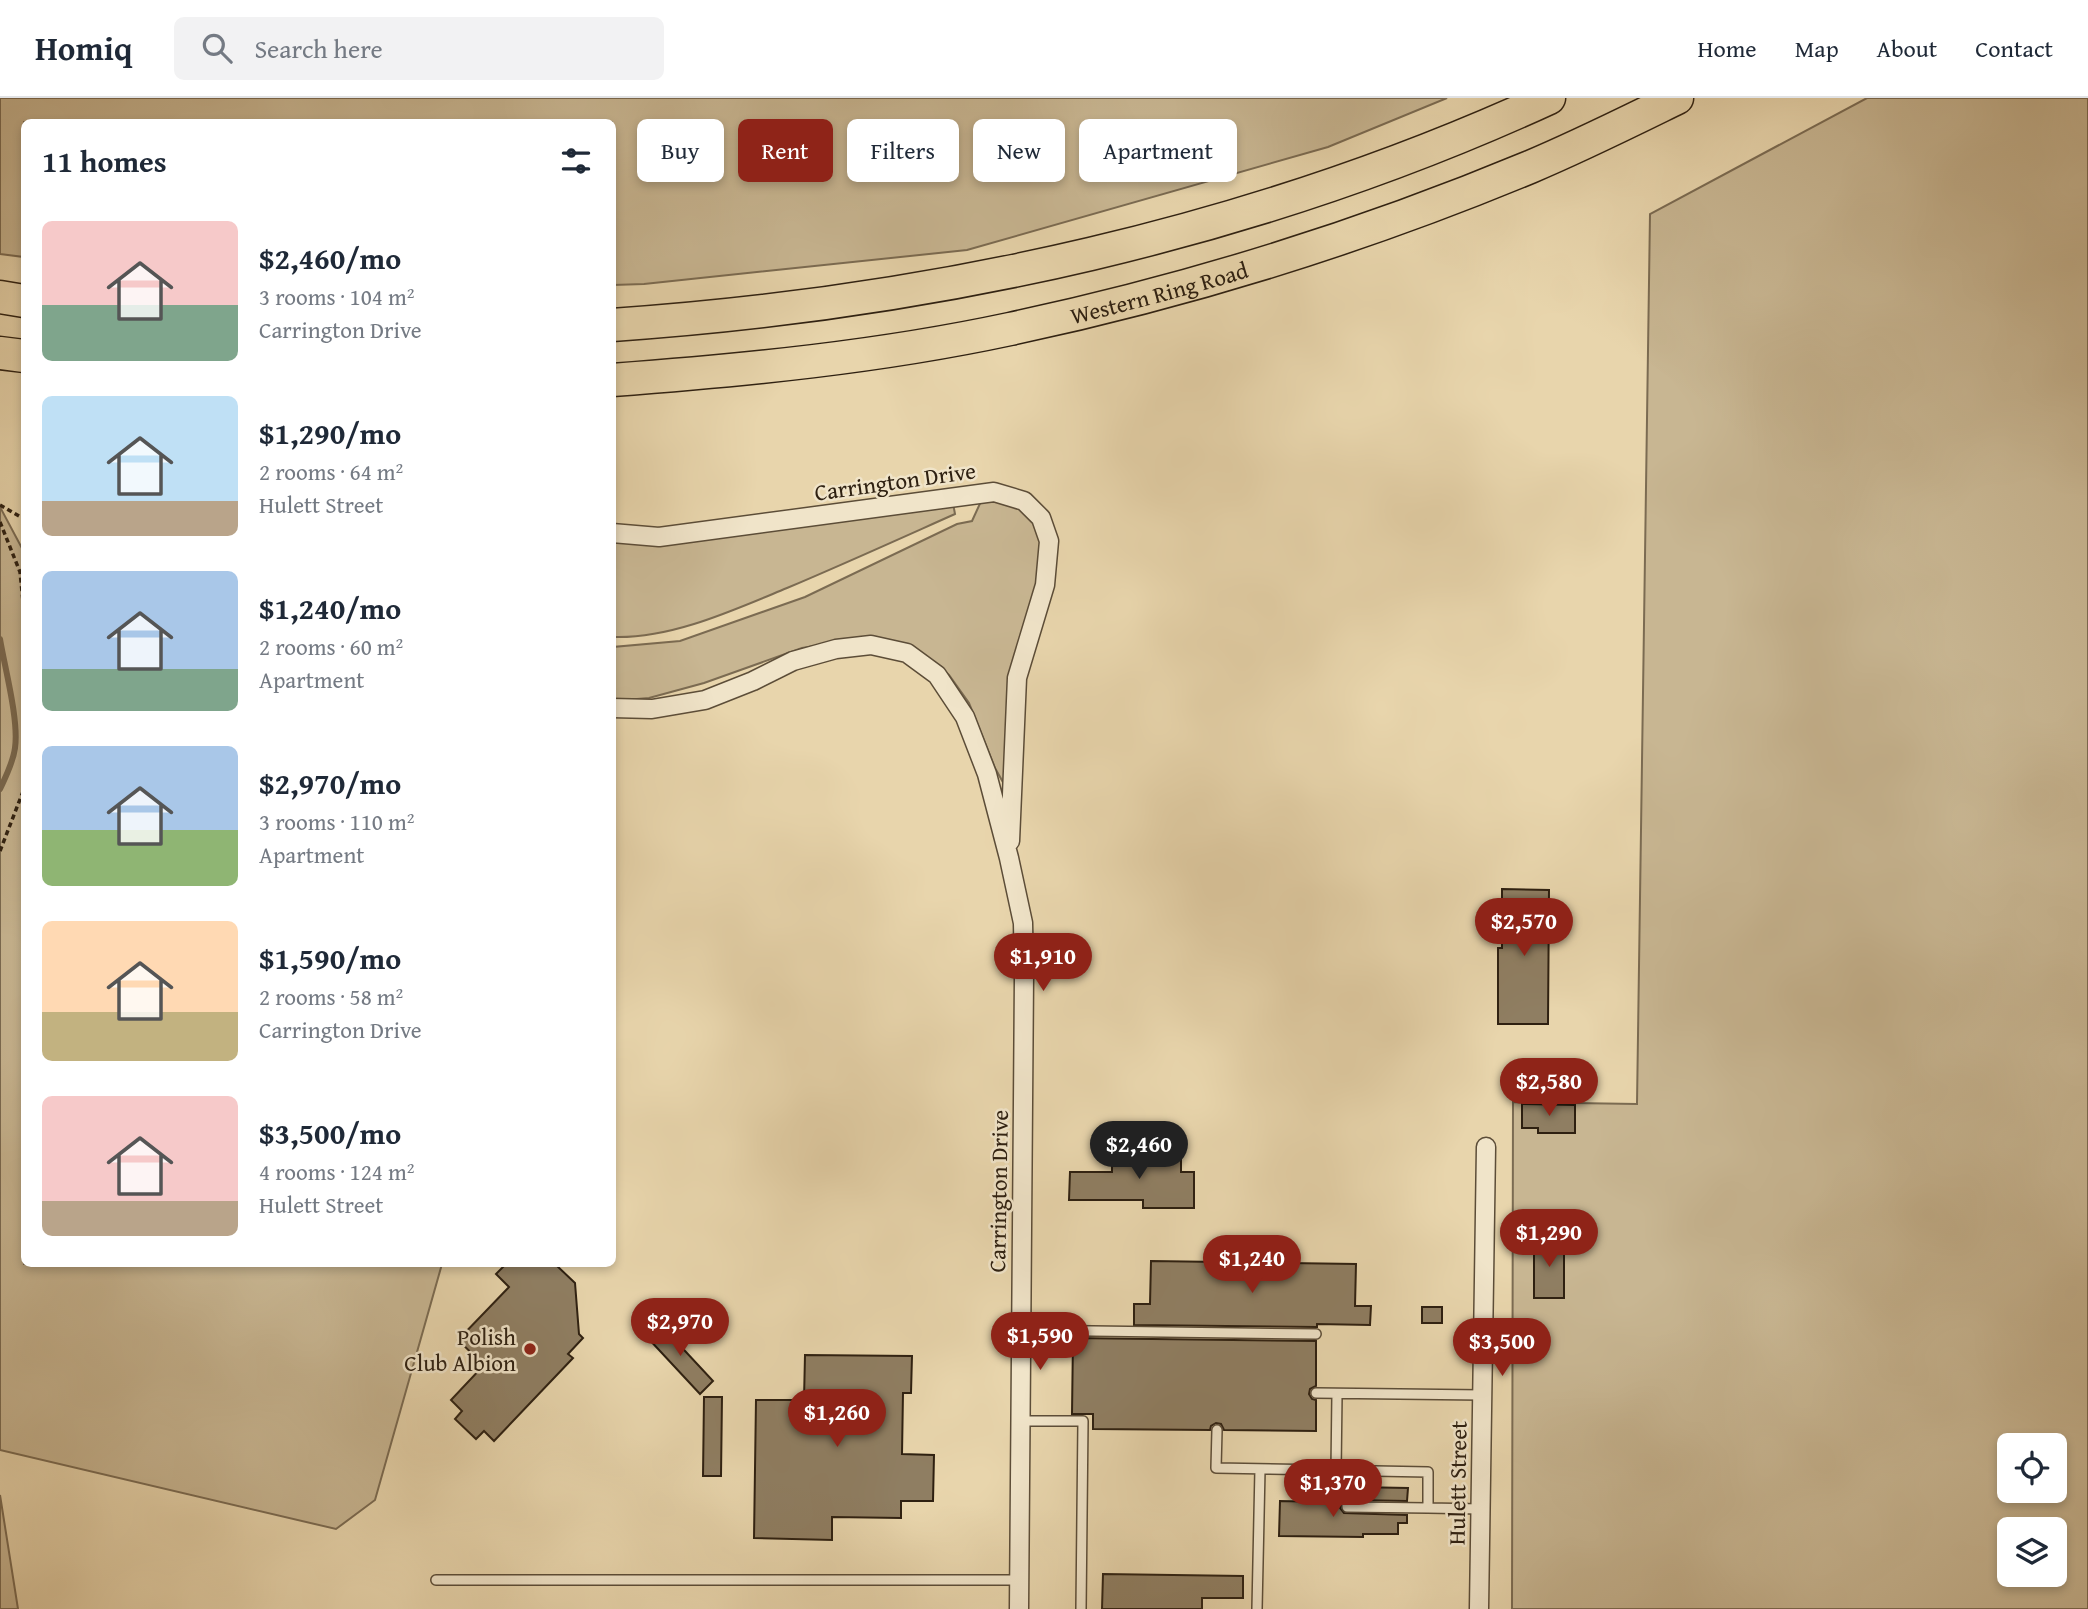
<!DOCTYPE html>
<html lang="en">
<head>
<meta charset="utf-8">
<style>
	:root { --surface:#fff; --page:#f2f2f3; --text:#1f2937; --muted:#747a83; --line:#e0e1e3; --accent:#8f2418 }
	body { margin:0; font-family:"Gentium Book Plus",serif; background:var(--page); color:var(--text); height:100vh; display:flex; flex-direction:column; font-size:26px; white-space:nowrap }
	* { box-sizing:border-box; margin:0 }
	p { font-size:23px; color:var(--muted) }
	.icon { flex:none; width:38px; height:38px; fill:none; stroke:currentColor; stroke-width:2; stroke-linecap:round; stroke-linejoin:round }
	.map { position:relative; flex:1; overflow:hidden }
	.drawer { position:absolute; left:21px; top:21px; width:595px; height:1148px; display:flex; flex-direction:column; background:var(--surface); border-radius:10px; box-shadow:0 4px 10px #0003 }
	.drawer>* { flex:none }
	.hud { position:absolute; left:637px; top:21px; width:665px; height:63px; display:flex; gap:14px }
	.buttons { position:absolute; left:1997px; top:1335px; display:grid; gap:14px }
	.buttons a { display:grid; place-items:center; width:70px; height:70px; border-radius:10px; background:var(--surface); box-shadow:0 4px 10px #0003; font-size:35px }
	.price { position:absolute; translate:-50% -60px; padding:0 16px; border-radius:24px; background:var(--accent); color:#fff; font-size:23px; line-height:46px; filter:drop-shadow(0 2px 4px #0008) }
	.price::after { content:''; position:absolute; left:50%; top:42px; width:21px; height:16px; margin-left:-10px; background:inherit; clip-path:polygon(0 0,100% 0,50% 100%) }
	.price.active { background:#222; color:#fff }
	ul { padding:0; list-style:none }
	li { display:flex; align-items:center; gap:21px; height:175px; padding:0 21px }
	li span { display:grid; place-items:center; flex:none; width:196px; height:140px; border-radius:10px; color:#555 }
	li>.icon { margin-inline-start:auto }
	span .icon { width:84px; height:84px; fill:#fffc; stroke-width:1 }
	li b { font-size:30px }
	h2 { display:flex; justify-content:space-between; align-items:center; height:84px; padding:0 21px; font-size:30px }
	.pill { padding:0 24px; border-radius:10px; background:var(--surface); box-shadow:0 4px 10px #0003; font-size:24px; line-height:63px }
	.pill.active { background:var(--accent); color:#fff }
	header { display:flex; align-items:center; gap:42px; box-sizing:border-box; height:98px; padding:0 35px; background:var(--surface); border-bottom:2px solid var(--line) }
	header strong { font-size:33px }
	nav { display:flex; gap:38px; margin-inline-start:auto; font-size:24px }
	.search { width:490px; height:63px; background:var(--page); display:flex; align-items:center; gap:18px; box-sizing:border-box; padding:0 24px; border-radius:10px; color:var(--muted); font-size:26px }
	.map>svg:first-child { display:block }
	.green { fill:#c8b692; stroke:#7b6b52; stroke-width:2; fill-rule:evenodd }
	.lines { fill:none; stroke-linecap:round; stroke-linejoin:round }
	.stream { stroke:#78674e; stroke-width:6 }
	.building { fill:#8f7e62; stroke:#2e2011; stroke-width:2 }
	.service-casing { stroke:#5c4d38; stroke-width:12 }
	.minor-casing { stroke:#5c4d38; stroke-width:21 }
	.motorway-casing { stroke:#2e2011; stroke-width:35 }
	.path { stroke:#2e2011; stroke-width:3.5; stroke-dasharray:5 3.5; stroke-linecap:butt }
	.service { stroke:#f0e4c9; stroke-width:9 }
	.minor { stroke:#f0e4c9; stroke-width:18 }
	.motorway { stroke:#e8d5ac; stroke-width:32 }
	.poi-dot { fill:#8f2418; stroke:#f0e4c9; stroke-width:2.5 }
	.labels { text-anchor:middle; dominant-baseline:central; stroke-width:5; stroke-linejoin:round; paint-order:stroke }
	.street-label { font-size:23px; fill:#2e2011; stroke:#f0e4c9 }
	.poi-label { font-size:23px; fill:#2e2011; stroke:#f0e4c9; text-anchor:end }
</style>
</head>
<body>
<header>
<strong>Homiq</strong>
<div class="search"><svg class="icon" aria-label="search" viewBox="0 0 24 24"><circle cx="10" cy="10" r="6"/><path d="M15 15l6 6"/></svg>Search here</div>
<nav><a>Home</a><a>Map</a><a>About</a><a>Contact</a></nav>
</header>
<div class="map">
<svg width="2088" height="1511" viewBox="0 0 2088 1511">
	<rect width="100%" height="100%" fill="#e8d5ac"/>
	<filter id="stains"><feTurbulence type="fractalNoise" baseFrequency=".00286" numOctaves="4"/><feColorMatrix values="0 0 0 0 .2 0 0 0 0 .09 0 0 0 0 .02 0 0 0 .5 -.17"/></filter>
	<radialGradient id="worn" r=".72"><stop offset=".6" stop-color="#630" stop-opacity="0"/><stop offset="1" stop-color="#630" stop-opacity=".3"/></radialGradient>
	<path class="green" d="M 0,0 L 1447,0 L 1328,49 L 967,152 L 644,186 L 613,187 L 612,24 L 24,24 L 24,159 L 0,156 Z
		M 1867,0 L 2088,0 L 2088,1511 L 1512,1511 L 1513,1004 L 1637,1006 L 1650,116 ZM 2009,1348 L 2054,1348 L 2054,1393 L 2009,1393 ZM 2009,1432 L 2054,1432 L 2054,1477 L 2009,1477 Z
		M 983,399 L 1024,403 L 1049,443 L 1004,686 L 995,670 L 969,605 L 949,577 L 925,558 L 853,542 L 802,550 L 704,585 L 649,600 L 613,603 L 613,549 L 680,543 L 805,499 L 957,426 L 972,423 Z
		M 952,400 L 955,416 C 899,441 844,466 787,490 C 734,512 671,541 613,539 L 613,437 Z
		M 0,409 L 24,454 L 24,1166 L 442,1166 L 375,1402 L 336,1431 L 0,1352 Z
		M 0,1397 L 18,1511 L 0,1511 Z"/>
	<g class="lines">
		<path class="stream" d="M 0,541 C 5,571 19,622 15,650 C 13,665 6,678 0,691"/>
	</g>
	<path class="building" d="M 1502,791 L 1549,792 L 1548,926 L 1498,926 L 1498,850 L 1502,850 Z
		M 1522,1006 L 1575,1007 L 1575,1035 L 1538,1035 L 1538,1030 L 1522,1030 Z
		M 1112,1053 L 1181,1053 L 1181,1074 L 1194,1074 L 1194,1110 L 1143,1110 L 1143,1102 L 1069,1102 L 1070,1074 L 1112,1074 Z
		M 1534,1142 L 1564,1142 L 1564,1200 L 1534,1200 Z
		M 1151,1163 L 1356,1166 L 1355,1208 L 1371,1208 L 1370,1227 L 1317,1226 L 1317,1229 L 1134,1227 L 1134,1206 L 1150,1206 Z
		M 506,1166 L 555,1166 L 575,1185 L 579,1236 L 583,1240 L 568,1256 L 573,1260 L 494,1343 L 484,1333 L 476,1341 L 455,1321 L 462,1313 L 451,1302 L 484,1267 L 458,1242 L 509,1189 L 496,1176 Z
		M 1422,1209 L 1442,1209 L 1442,1225 L 1422,1225 Z
		M 659,1225 L 713,1283 L 700,1296 L 646,1238 Z
		M 1073,1240 L 1316,1243 L 1316,1288 L 1310,1291 L 1309,1296 L 1312,1301 L 1316,1302 L 1316,1333 L 1224,1332 L 1221,1326 L 1216,1325 L 1211,1328 L 1210,1332 L 1093,1331 L 1093,1316 L 1072,1316 Z
		M 805,1257 L 912,1258 L 911,1295 L 903,1295 L 902,1356 L 934,1357 L 933,1403 L 901,1403 L 901,1420 L 832,1419 L 832,1442 L 754,1440 L 756,1302 L 804,1302 Z
		M 704,1299 L 722,1299 L 721,1378 L 703,1378 Z
		M 1326,1389 L 1340,1389 L 1340,1410 L 1344,1415 L 1407,1417 L 1407,1425 L 1398,1425 L 1398,1436 L 1363,1436 L 1363,1439 L 1279,1438 L 1280,1403 L 1325,1404 Z
		M 1354,1389 L 1408,1390 L 1407,1403 L 1354,1402 Z
		M 1103,1476 L 1243,1478 L 1243,1500 L 1202,1500 L 1202,1511 L 1102,1511 Z"/>
	<g class="lines">
		<g class="service-casing">
			<path id="service" d="M 1021,1232 L 1316,1236
				M 1316,1295 L 1482,1297
				M 1020,1323 L 1083,1323 L 1081,1511
				M 1217,1332 L 1216,1370 L 1428,1374 L 1428,1410 L 1481,1411
				M 1336,1373 L 1337,1296
				M 1347,1373 L 1347,1409 L 1428,1410
				M 436,1482 L 1019,1482
				M 1257,1511 L 1260,1371"/>
		</g>
		<g class="minor-casing">
			<path id="minor" d="M 612,435 L 659,439 L 994,394 L 1024,403 L 1041,420 L 1049,443 L 1045,487 L 1017,580 L 1010,743
				M 612,610 L 652,611 L 705,602 L 753,583 L 793,563 L 836,551 L 871,547 L 907,555 L 937,577 L 965,619 L 987,676 L 1009,760 L 1023,825 L 1024,878 L 1019,1511
				M 1479,1511 L 1486,1049"/>
		</g>
		<g class="motorway-casing">
			<g id="motorway">
				<path d="M 0,199 L 24,203"/>
				<path d="M 612,227 C 933,205 1256,135 1549,0"/>
				<path d="M 0,255 L 24,258"/>
				<path id="s1" d="M 612,282 C 746,272 879,259 1010,231 C 1188,193 1362,139 1530,69 C 1580,48 1628,24 1677,0"/>
			</g>
		</g>
		<path class="path" d="M 0,407 L 24,421
			M 0,424 L 20,474 L 24,513
			M 0,753 L 24,691"/>
		<use href="#service" class="service"/>
		<use href="#minor" class="minor"/>
		<use href="#motorway" class="motorway"/>
	</g>
	<circle class="poi-dot" cx="530" cy="1251" r="7"/>
	<g class="labels">
		<g class="street-label">
			<text stroke="none"><textPath href="#s1" startOffset="555">Western Ring Road</textPath></text>
			<text transform="translate(895 383) rotate(-8)">Carrington Drive</text>
			<text transform="translate(998 1093) rotate(-89)">Carrington Drive</text>
			<text transform="translate(1457 1385) rotate(-89)">Hulett Street</text>
		</g>
		<g class="poi-label">
			<text x="516" y="1238">Polish<tspan x="516" dy="26">Club Albion</tspan></text>
		</g>
	</g>
	<rect width="100%" height="100%" filter="url(#stains)"/>
	<rect width="100%" height="100%" fill="url(#worn)"/>
</svg>
<div class="buttons">
<a><svg class="icon" aria-label="locate" viewBox="0 0 24 24"><circle cx="12" cy="12" r="6"/><path d="M12 2v4M12 18v4M2 12h4M18 12h4"/></svg></a>
<a><svg class="icon" aria-label="layers" viewBox="0 0 24 24"><path d="M12 4l9 5-9 5-9-5zM3 14l9 5 9-5"/></svg></a>
</div>
<b class="price" style="left:1524px;top:860px">$2,570</b>
<b class="price" style="left:1043px;top:895px">$1,910</b>
<b class="price" style="left:1549px;top:1020px">$2,580</b>
<b class="price active" style="left:1139px;top:1083px">$2,460</b>
<b class="price" style="left:1549px;top:1171px">$1,290</b>
<b class="price" style="left:1252px;top:1197px">$1,240</b>
<b class="price" style="left:680px;top:1260px">$2,970</b>
<b class="price" style="left:1040px;top:1274px">$1,590</b>
<b class="price" style="left:1502px;top:1280px">$3,500</b>
<b class="price" style="left:837px;top:1351px">$1,260</b>
<b class="price" style="left:1333px;top:1421px">$1,370</b>
<div class="hud">
<a class="pill">Buy</a>
<a class="pill active">Rent</a>
<a class="pill">Filters</a>
<a class="pill">New</a>
<a class="pill">Apartment</a>
</div>
<section class="drawer">
<h2>11 homes<svg class="icon" aria-label="filters" viewBox="0 0 24 24"><path d="M4 7h16M4 17h16"/><circle cx="9" cy="7" r="2"/><circle cx="15" cy="17" r="2"/></svg></h2>
<ul>
<li><span style="background:linear-gradient(#f6c9c9 60%,#7fa58c 0)"><svg class="icon" aria-label="home" viewBox="0 0 24 24"><path d="M3 11l9-7 9 7M6 9v11h12V9"/></svg></span><div><b>$2,460/mo</b><p>3 rooms · 104 m²</p><p>Carrington Drive</p></div></li>
<li><span style="background:linear-gradient(#bfe0f5 75%,#b9a48a 0)"><svg class="icon" aria-label="home" viewBox="0 0 24 24"><path d="M3 11l9-7 9 7M6 9v11h12V9"/></svg></span><div><b>$1,290/mo</b><p>2 rooms · 64 m²</p><p>Hulett Street</p></div></li>
<li><span style="background:linear-gradient(#a9c7e8 70%,#7fa58c 0)"><svg class="icon" aria-label="home" viewBox="0 0 24 24"><path d="M3 11l9-7 9 7M6 9v11h12V9"/></svg></span><div><b>$1,240/mo</b><p>2 rooms · 60 m²</p><p>Apartment</p></div></li>
<li><span style="background:linear-gradient(#a9c7e8 60%,#8fb573 0)"><svg class="icon" aria-label="home" viewBox="0 0 24 24"><path d="M3 11l9-7 9 7M6 9v11h12V9"/></svg></span><div><b>$2,970/mo</b><p>3 rooms · 110 m²</p><p>Apartment</p></div></li>
<li><span style="background:linear-gradient(#ffd9b3 65%,#c2b280 0)"><svg class="icon" aria-label="home" viewBox="0 0 24 24"><path d="M3 11l9-7 9 7M6 9v11h12V9"/></svg></span><div><b>$1,590/mo</b><p>2 rooms · 58 m²</p><p>Carrington Drive</p></div></li>
<li><span style="background:linear-gradient(#f6c9c9 75%,#b9a48a 0)"><svg class="icon" aria-label="home" viewBox="0 0 24 24"><path d="M3 11l9-7 9 7M6 9v11h12V9"/></svg></span><div><b>$3,500/mo</b><p>4 rooms · 124 m²</p><p>Hulett Street</p></div></li>
</ul>
</section>
</div>
</body>
</html>
